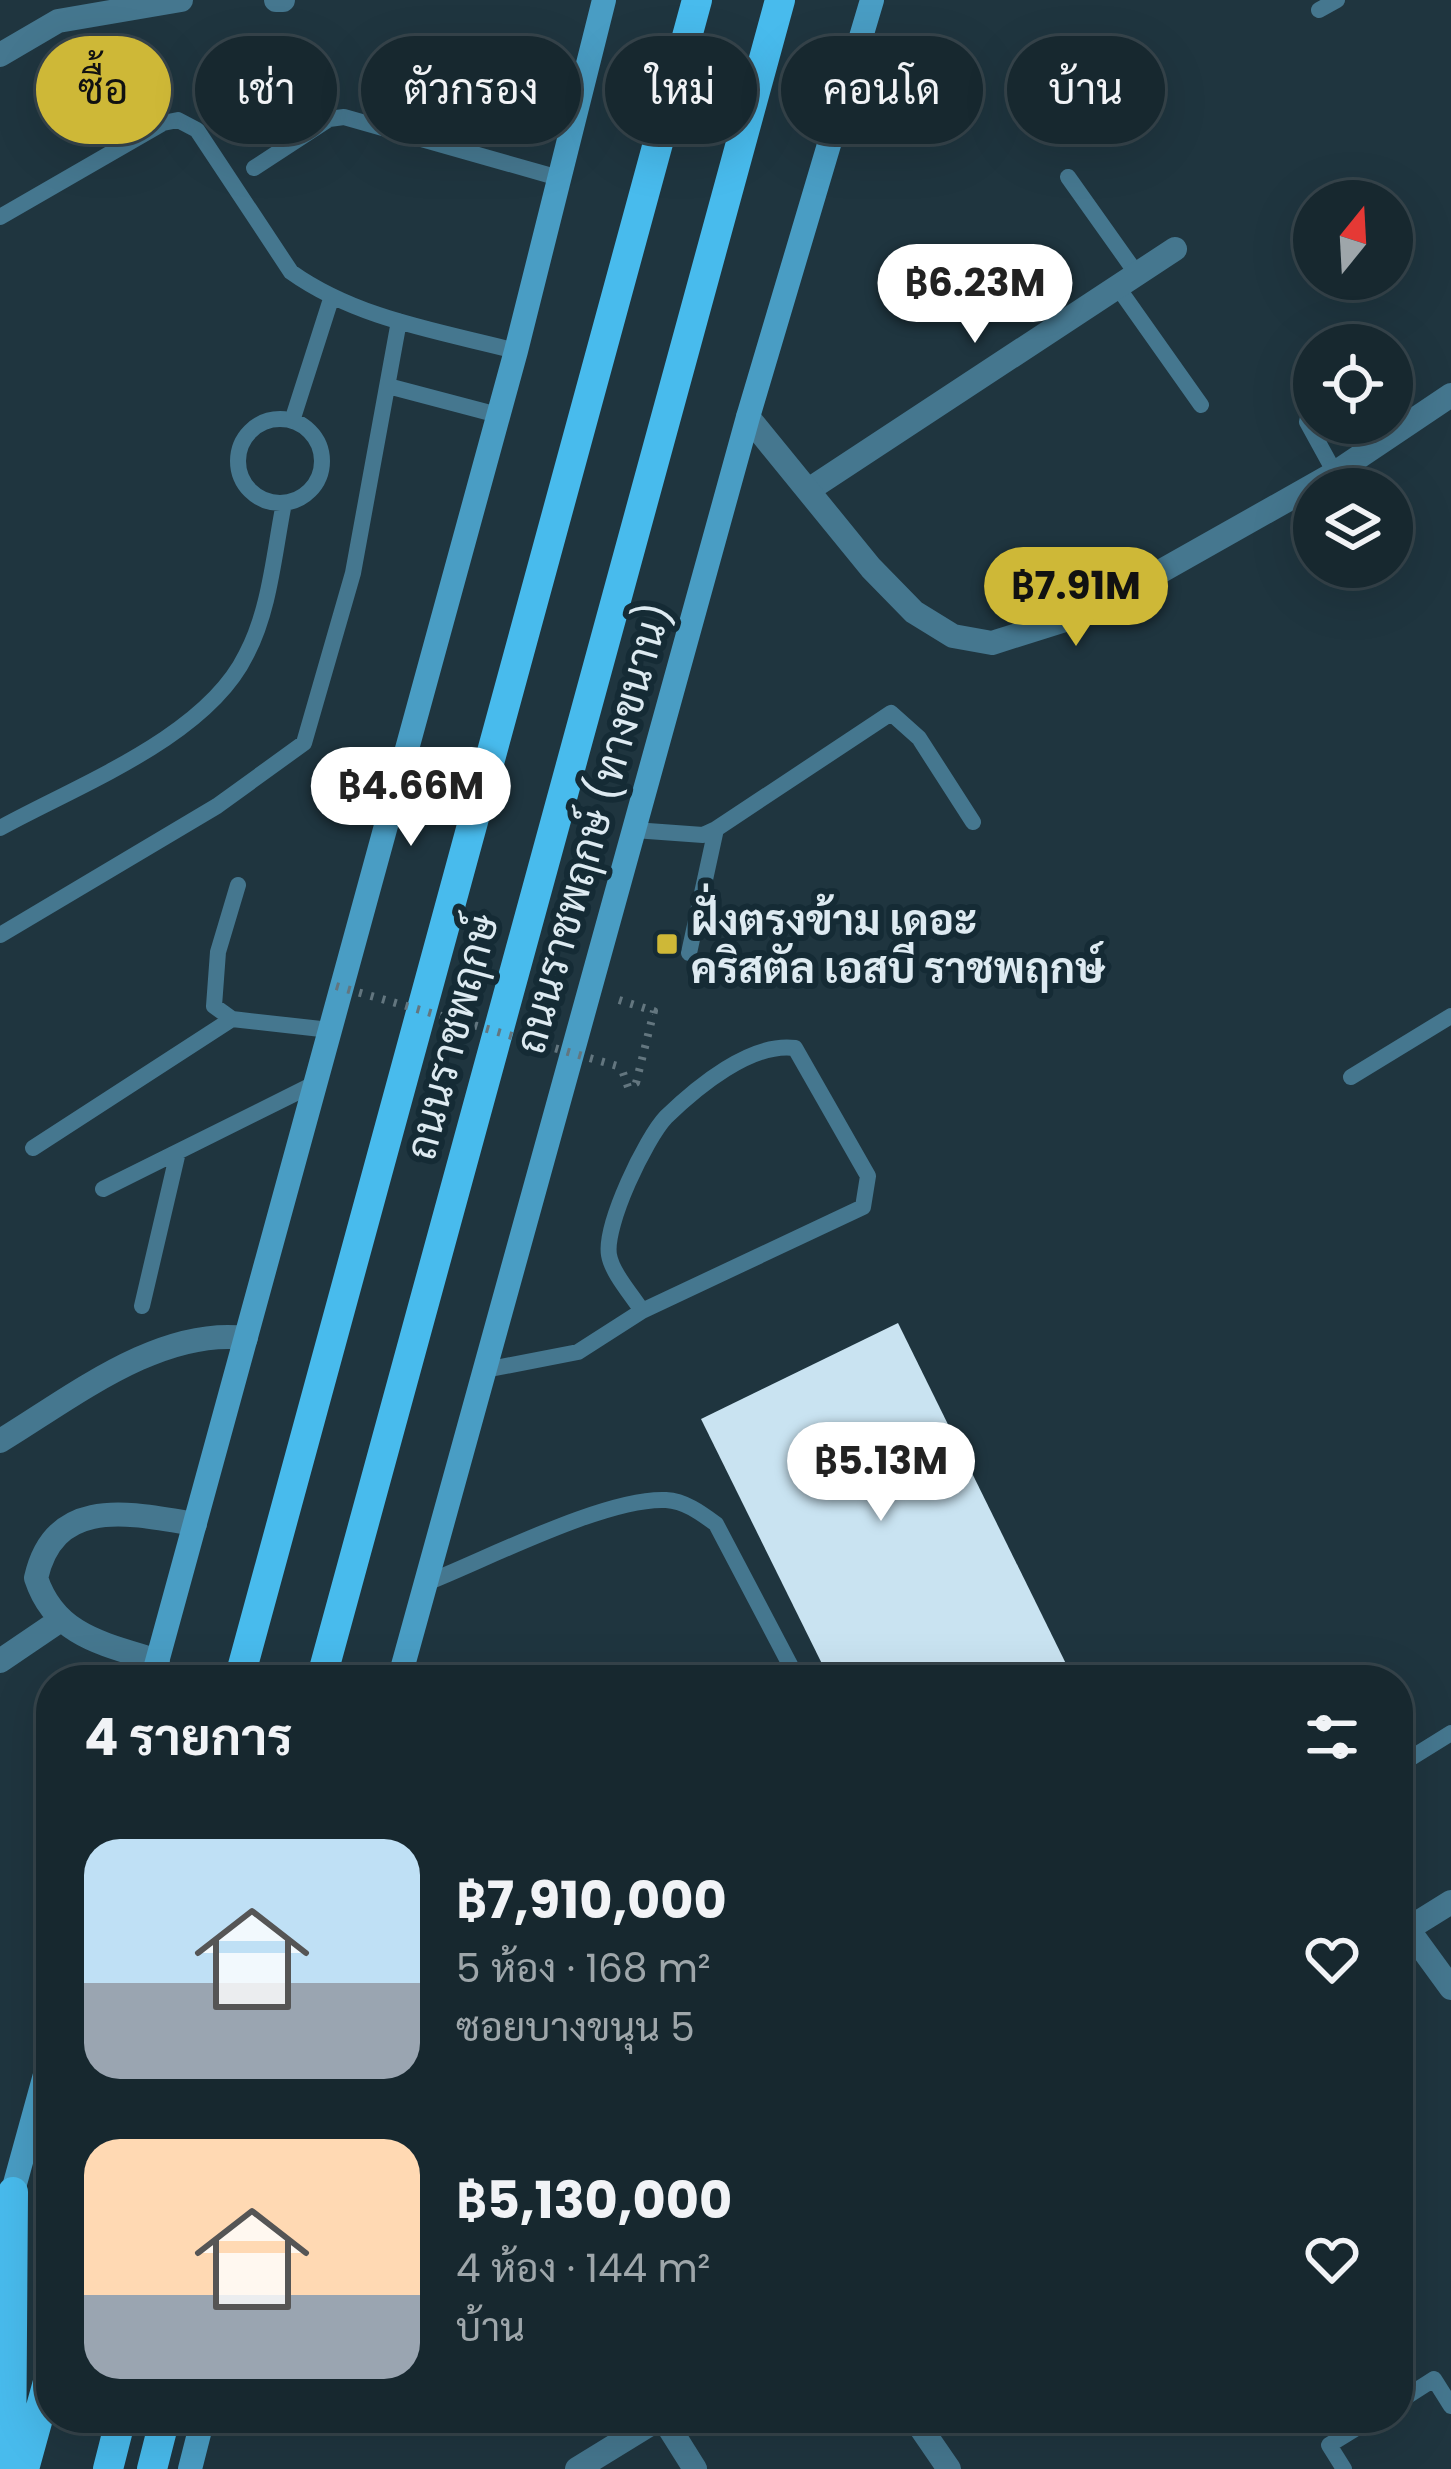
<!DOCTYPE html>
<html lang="th">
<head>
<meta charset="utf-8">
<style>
	:root { --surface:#17282f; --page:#24343b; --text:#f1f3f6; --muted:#9ea6aa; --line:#36444b; --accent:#ceb837 }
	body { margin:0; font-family:Poppins,Sarabun,sans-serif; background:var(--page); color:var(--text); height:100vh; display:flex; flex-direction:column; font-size:45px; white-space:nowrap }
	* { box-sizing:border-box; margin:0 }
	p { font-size:39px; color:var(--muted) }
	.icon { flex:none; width:66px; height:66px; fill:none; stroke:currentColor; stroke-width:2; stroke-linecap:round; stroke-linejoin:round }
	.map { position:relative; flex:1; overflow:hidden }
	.details { position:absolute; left:36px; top:1665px; width:1377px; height:768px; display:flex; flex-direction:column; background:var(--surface); border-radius:48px; box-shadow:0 12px 48px #0002,0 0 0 3px var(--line) }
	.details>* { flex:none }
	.top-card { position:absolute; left:36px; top:36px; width:1380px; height:108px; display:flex; gap:24px }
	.needle { width:78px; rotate:18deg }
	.controls { position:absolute; left:1293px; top:180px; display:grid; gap:24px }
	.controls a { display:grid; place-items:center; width:120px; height:120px; border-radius:50%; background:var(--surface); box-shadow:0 12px 48px #0002,0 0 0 3px var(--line); font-size:60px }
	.price { position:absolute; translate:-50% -102px; padding:0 27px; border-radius:42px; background:#fff; color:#222; font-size:39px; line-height:78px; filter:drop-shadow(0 3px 6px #0008) }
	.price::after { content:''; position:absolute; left:50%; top:72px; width:36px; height:27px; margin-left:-18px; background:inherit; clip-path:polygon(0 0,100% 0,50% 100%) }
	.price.on { background:var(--accent); color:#111 }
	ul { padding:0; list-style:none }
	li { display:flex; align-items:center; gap:36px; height:300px; padding:0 48px }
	li span { display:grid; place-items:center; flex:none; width:336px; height:240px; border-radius:36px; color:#555 }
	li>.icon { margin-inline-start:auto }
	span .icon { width:144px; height:144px; fill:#fffc; stroke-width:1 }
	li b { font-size:51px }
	h2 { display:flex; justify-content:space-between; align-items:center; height:144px; padding:0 48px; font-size:51px }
	.chip { padding:0 42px; border-radius:54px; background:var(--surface); box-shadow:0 12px 48px #0002,0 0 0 3px var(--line); font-size:42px; line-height:108px }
	.chip.on { background:var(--accent); color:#111 }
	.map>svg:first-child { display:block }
	.building { fill:#c9e3f1 }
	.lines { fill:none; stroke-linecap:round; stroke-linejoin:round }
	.path { stroke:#63767f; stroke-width:8; stroke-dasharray:3 9; stroke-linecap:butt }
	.service { stroke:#45778f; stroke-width:16 }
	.minor { stroke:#45778f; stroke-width:24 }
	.tertiary { stroke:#45778f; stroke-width:24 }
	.secondary { stroke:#499dc4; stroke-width:24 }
	.primary { stroke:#48bbed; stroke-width:30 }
	.path-bridge { stroke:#63767f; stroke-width:8; stroke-dasharray:3 9; stroke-linecap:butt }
	.poi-dot { fill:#ceb837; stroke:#152b35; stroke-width:4.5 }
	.labels { text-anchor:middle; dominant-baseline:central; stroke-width:12; stroke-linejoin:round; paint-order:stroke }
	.street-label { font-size:42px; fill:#ddeaf1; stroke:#152b35 }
	.poi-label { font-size:42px; font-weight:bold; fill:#ddeaf1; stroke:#152b35; text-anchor:start }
</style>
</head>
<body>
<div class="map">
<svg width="1451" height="2469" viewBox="0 0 1451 2469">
	<rect width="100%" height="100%" fill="#1f353f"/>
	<path class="building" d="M 898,1323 L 1074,1680 L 830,1680 L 701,1419 Z"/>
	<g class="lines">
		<path class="path" d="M 619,1000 L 654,1011 L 636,1083 L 628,1087 L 621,1067"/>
		<path class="service" d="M 1319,10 L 1337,0
			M 254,168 L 329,119 L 344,117 L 559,178
			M 1068,177 L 1139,277
			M 0,217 L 163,123 L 178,120 L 197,130 L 291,272 C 357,319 439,331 516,351
			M 1119,289 L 1201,405
			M 388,386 L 498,415
			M 1314,391 L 1307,422 L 1335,473
			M238 461a42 42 0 1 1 84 0a42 42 0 1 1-84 0Z
			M 292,421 L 331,299
			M 0,828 C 78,785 206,737 246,655 C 270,610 274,553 284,503
			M 634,830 L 703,835 L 716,829 L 891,713 L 919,738 L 973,822
			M 238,885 L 218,952 L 214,1006 L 232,1019 L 330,1030
			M 0,935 L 217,806 L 304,743 L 353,573 L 399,321
			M 689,953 L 716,829
			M 1351,1077 L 1451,1016
			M 33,1148 L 232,1019
			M 103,1189 L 316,1083
			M 142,1306 L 178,1152
			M 485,1370 L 578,1352 L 642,1311 L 863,1207 L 868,1176 L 795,1048 C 751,1042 697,1087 666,1117 C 646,1138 604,1225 609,1255 C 612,1273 632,1295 642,1311
			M 426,1583 C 485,1560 606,1497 666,1500 C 685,1501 701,1513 716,1524 L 798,1680
			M 1398,1766 L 1451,1733
			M 1398,2402 L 1434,2379 L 1451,2406
			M 1344,2469 L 1329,2445 L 1373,2418"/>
		<path class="minor" d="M 276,0 L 283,0
			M 0,55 L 58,21 L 181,0
			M 810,489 L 1175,249
			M 0,1441 C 71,1398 159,1327 246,1338
			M 0,1661 L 59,1621
			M 158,1661 C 104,1644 55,1636 36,1578 C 55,1494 132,1514 195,1524
			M 1408,1929 L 1451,1988
			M 1398,1935 L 1451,1902
			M 663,2418 L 695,2469
			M 914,2418 L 949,2469
			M 577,2469 L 660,2418"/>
		<path class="tertiary" d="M 748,417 L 871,568 L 914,612 L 953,636 L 992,643 L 1087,613 L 1335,473 L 1451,395"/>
		<path class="secondary" d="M 152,1680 L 516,351 L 604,0
			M 399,1680 L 748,417 L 872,0
			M 8,2209 L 51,2053
			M 190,2469 L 203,2418"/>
		<path class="primary" d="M 239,1680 L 697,0
			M 321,1680 L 780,0
			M 11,2469 L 13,2192
			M 24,2469 L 51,2371
			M 108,2469 L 121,2418
			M 152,2469 L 165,2418"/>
		<path class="path-bridge" d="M 336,986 L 621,1067"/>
	</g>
	<rect class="poi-dot" x="655" y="932" width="24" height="24" rx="6"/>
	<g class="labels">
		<g class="street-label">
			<text transform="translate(593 828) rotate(-74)">ถนนราชพฤกษ์ (ทางขนาน)</text>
			<text transform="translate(452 1037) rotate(-75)">ถนนราชพฤกษ์</text>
		</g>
		<g class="poi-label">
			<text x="691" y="920">ฝั่งตรงข้าม เดอะ<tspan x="691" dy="48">คริสตัล เอสบี ราชพฤกษ์</tspan></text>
		</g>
	</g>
</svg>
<div class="controls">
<a><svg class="needle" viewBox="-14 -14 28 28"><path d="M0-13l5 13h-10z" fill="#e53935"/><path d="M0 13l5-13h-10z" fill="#9ea6aa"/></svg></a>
<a><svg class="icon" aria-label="locate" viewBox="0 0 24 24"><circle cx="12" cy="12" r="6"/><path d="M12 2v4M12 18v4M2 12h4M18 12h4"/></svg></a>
<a><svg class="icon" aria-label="layers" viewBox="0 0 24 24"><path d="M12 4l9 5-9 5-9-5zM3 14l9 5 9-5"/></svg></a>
</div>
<b class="price" style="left:975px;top:346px">฿6.23M</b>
<b class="price on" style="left:1076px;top:649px">฿7.91M</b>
<b class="price" style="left:411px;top:849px">฿4.66M</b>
<b class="price" style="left:881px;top:1524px">฿5.13M</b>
<div class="top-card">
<a class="chip on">ซื้อ</a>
<a class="chip">เช่า</a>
<a class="chip">ตัวกรอง</a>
<a class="chip">ใหม่</a>
<a class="chip">คอนโด</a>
<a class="chip">บ้าน</a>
</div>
<section class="details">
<h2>4 รายการ<svg class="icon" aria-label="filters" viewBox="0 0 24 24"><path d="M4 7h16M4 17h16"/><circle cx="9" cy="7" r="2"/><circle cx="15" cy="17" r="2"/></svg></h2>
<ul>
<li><span style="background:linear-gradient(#bfe0f5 60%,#9aa5b1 0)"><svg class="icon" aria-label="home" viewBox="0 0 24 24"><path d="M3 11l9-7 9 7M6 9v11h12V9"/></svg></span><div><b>฿7,910,000</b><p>5 ห้อง · 168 m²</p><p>ซอยบางขนุน 5</p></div><svg class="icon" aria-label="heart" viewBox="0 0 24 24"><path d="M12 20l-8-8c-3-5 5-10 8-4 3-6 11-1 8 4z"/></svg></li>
<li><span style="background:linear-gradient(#ffd9b3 65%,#9aa5b1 0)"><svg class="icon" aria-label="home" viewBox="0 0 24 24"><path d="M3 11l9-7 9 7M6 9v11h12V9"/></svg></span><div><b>฿5,130,000</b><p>4 ห้อง · 144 m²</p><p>บ้าน</p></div><svg class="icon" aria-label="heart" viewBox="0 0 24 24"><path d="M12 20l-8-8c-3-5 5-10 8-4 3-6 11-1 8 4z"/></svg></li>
</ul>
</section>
</div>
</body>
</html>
